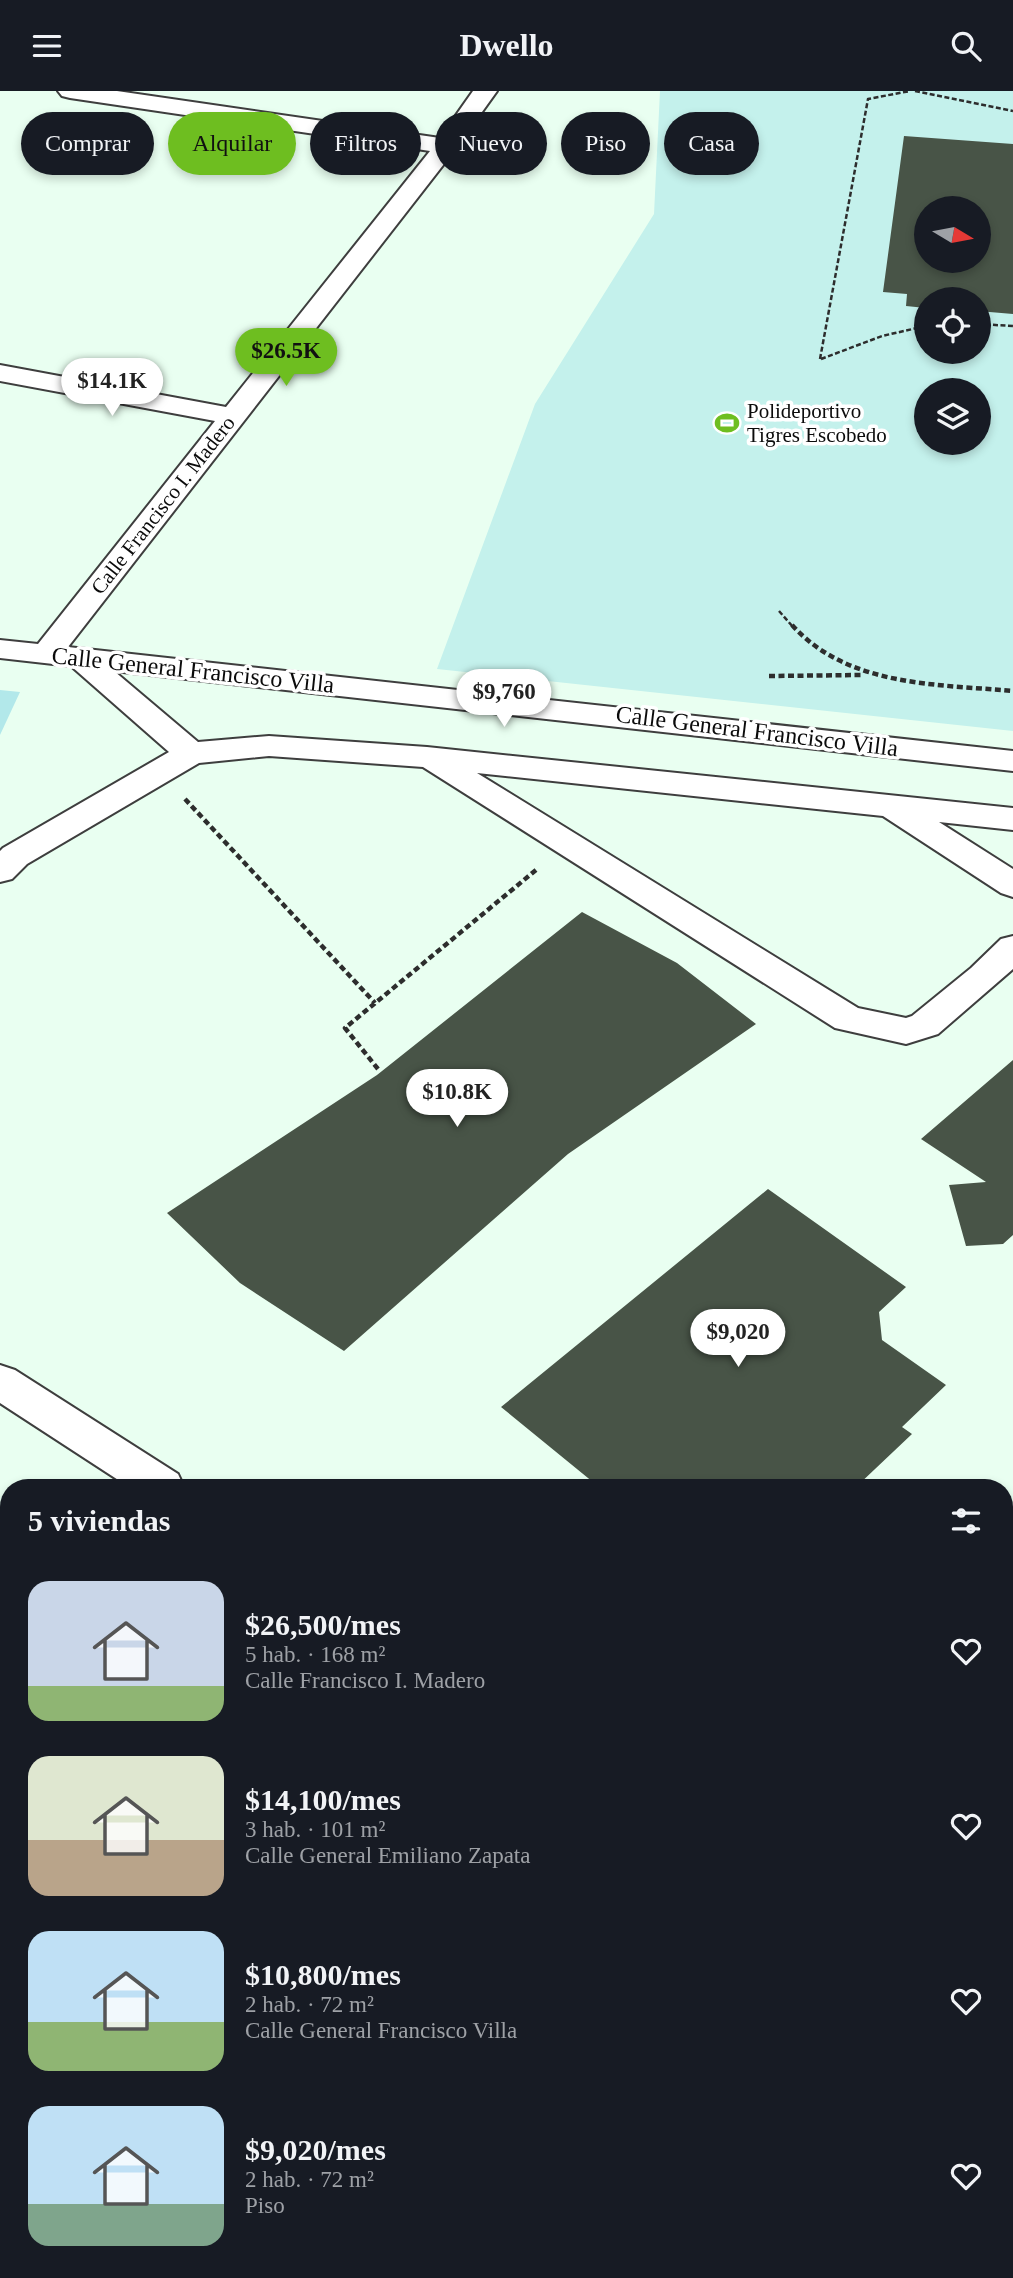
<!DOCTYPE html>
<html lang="es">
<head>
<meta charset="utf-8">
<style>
	:root { --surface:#171b24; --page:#242831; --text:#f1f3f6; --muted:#9ea1a6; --accent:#6ebe20 }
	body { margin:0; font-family:Georgia,serif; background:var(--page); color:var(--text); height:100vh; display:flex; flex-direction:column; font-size:26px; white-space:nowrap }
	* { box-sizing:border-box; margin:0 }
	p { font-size:23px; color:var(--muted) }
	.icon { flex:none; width:38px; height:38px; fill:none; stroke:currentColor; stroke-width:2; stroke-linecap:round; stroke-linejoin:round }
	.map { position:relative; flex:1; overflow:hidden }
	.side { position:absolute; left:0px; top:1388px; width:1013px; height:800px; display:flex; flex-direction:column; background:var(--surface); border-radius:28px 28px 0 0; box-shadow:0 4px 10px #0003 }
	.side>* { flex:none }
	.hud { position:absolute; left:21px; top:21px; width:971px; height:63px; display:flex; gap:14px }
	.needle { width:46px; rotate:100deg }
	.buttons { position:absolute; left:914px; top:105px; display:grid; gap:14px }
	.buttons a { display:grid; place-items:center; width:77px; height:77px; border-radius:50%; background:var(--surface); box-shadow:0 4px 10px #0003; font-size:35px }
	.price { position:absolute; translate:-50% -60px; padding:0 16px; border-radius:24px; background:#fff; color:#222; font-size:23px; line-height:46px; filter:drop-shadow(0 2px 4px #0008) }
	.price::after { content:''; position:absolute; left:50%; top:42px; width:21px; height:16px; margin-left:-10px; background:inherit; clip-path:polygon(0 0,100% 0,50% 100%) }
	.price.current { background:var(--accent); color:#111 }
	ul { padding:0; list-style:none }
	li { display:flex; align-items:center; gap:21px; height:175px; padding:0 28px }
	li span { display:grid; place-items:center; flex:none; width:196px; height:140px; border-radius:21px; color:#555 }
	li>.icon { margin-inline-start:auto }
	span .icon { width:84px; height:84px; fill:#fffc; stroke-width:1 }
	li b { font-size:30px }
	h2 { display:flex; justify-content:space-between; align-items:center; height:84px; padding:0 28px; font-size:30px }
	.chip { padding:0 24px; border-radius:32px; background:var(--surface); box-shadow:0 4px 10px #0003; font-size:24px; line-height:63px }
	.chip.current { background:var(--accent); color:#111 }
	header { display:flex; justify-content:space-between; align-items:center; height:91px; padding:0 28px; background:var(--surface); font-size:32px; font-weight:700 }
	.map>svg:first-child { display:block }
	.green { fill:#b2e8ea }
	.pitch { fill:#c4f1ec; fill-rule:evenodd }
	.building { fill:#485447; fill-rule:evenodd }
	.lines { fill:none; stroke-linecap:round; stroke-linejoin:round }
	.minor-casing { stroke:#3e3e3e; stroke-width:4 }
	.path-far1 { stroke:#2d2d2d; stroke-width:2.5; stroke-dasharray:5 2.5; stroke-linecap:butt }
	.path { stroke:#2d2d2d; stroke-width:4.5; stroke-dasharray:6 3.5; stroke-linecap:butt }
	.minor { fill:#fff; fill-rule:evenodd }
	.labels { text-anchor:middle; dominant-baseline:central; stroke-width:7; stroke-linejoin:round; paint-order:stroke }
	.far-poi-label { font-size:21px; fill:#0b0b0b; stroke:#fff; text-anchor:start }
	.far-street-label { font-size:21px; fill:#0b0b0b; stroke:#fff }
	.street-label { font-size:24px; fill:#0b0b0b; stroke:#fff }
</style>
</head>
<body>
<header><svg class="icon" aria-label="menu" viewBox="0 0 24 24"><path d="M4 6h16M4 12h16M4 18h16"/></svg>Dwello<svg class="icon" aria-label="search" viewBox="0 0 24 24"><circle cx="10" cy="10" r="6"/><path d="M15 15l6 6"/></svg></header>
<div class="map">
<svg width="1013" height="2187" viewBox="0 0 1013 2187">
	<rect width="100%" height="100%" fill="#e9fff1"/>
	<path class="green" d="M 0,599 L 20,601 L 0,644 Z"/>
	<path class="pitch" d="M 660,0 L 1013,0 L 1013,640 L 437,578 L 535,313 L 654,123 ZM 926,117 L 978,117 L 978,170 L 926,170 ZM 926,208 L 978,208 L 978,261 L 926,261 ZM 926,299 L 978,299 L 978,352 L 926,352 Z"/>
	<path class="building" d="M 904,45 L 1013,53 L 1013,223 L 978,220 L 978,208 L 926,208 L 926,217 L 906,215 L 907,203 L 883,201 ZM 926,117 L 978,117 L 978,170 L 926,170 Z
		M 582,821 L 677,872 L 756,933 L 568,1063 L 344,1260 L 240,1192 L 167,1122 L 377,984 Z
		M 1013,969 L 1013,1144 L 1003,1153 L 966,1155 L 949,1094 L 986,1091 L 921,1048 Z
		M 768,1098 L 906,1196 L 879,1221 L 882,1249 L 946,1294 L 902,1336 L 912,1343 L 856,1396 L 599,1396 L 501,1316 Z
		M 0,1493 L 9,1498 L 9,1805 L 0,1815 Z
		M 149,2179 L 628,2179 L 623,2187 L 143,2187 Z"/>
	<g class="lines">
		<g class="minor-casing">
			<path id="minor" d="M 58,0 L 117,0 L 440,47 L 473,0 L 497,0 L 454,60 L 68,556 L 1013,660 L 1013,680 L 114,580 L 198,651 L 269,645 L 427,656 L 1013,717 L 1013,739 L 939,731 L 1013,778 L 1013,806 L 1001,802 L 883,725 L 477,682 L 858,917 L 906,927 L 912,925 L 971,877 L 1001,848 L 1013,845 L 1013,878 L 938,943 L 906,953 L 835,937 L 423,676 L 269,665 L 199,672 L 27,773 L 12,788 L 0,791 L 0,760 L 3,757 L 169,661 L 71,575 L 0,567 L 0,549 L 38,553 L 215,330 L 0,290 L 0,274 L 226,316 L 430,60 L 70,7 L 62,5 Z
				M 0,1274 L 15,1279 L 178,1383 L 184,1396 L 129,1396 L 0,1312 Z
				M 0,1426 L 9,1430 L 9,1468 L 0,1465 Z
				M 1004,1543 L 1013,1544 L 1013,1631 L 1004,1634 Z
				M 1013,1959 L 1013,2027 L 1004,2030 L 1004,1963 Z
				M 657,2179 L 712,2179 L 709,2187 L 654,2187 Z
				M 779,2179 L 843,2179 L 846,2187 L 782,2187 Z
				M 901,2179 L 956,2179 L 953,2187 L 898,2187 Z"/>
		</g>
		<path class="path-far1" d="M 915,0 L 1013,20
			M 978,233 L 1013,235
			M 820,268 L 868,8 L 910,0
			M 821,268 L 882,245 L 926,235
			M 779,520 L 793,536"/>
		<path class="path" d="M 792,534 C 848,596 936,593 1013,600
			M 769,585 L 862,584
			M 185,708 L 375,912
			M 378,978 L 345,937 L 536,779"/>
		<use href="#minor" class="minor"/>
	</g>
	<defs>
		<g id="stadium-bare" transform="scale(1.89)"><path d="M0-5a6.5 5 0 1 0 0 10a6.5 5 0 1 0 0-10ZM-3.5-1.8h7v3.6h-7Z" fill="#6ebe20" stroke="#fff" stroke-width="2.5" paint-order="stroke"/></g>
	</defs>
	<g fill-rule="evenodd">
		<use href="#stadium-bare" x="727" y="332"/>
	</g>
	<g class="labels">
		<g class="far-poi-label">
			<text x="747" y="320">Polideportivo<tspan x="747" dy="24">Tigres Escobedo</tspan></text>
		</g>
		<g class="far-street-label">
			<text transform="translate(163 414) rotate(-52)">Calle Francisco I. Madero</text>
		</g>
		<g class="street-label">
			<text transform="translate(193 579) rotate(6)">Calle General Francisco Villa</text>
			<text transform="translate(757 640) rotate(7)">Calle General Francisco Villa</text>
		</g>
	</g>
</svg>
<div class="buttons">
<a><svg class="needle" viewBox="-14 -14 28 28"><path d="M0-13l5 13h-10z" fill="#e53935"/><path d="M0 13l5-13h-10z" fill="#9ea1a6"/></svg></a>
<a><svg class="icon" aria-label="locate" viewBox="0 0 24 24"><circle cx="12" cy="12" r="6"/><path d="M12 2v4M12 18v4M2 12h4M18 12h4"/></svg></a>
<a><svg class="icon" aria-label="layers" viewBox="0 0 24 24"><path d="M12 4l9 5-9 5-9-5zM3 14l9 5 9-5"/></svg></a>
</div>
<b class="price current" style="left:286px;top:297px">$26.5K</b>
<b class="price" style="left:112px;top:327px">$14.1K</b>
<b class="price" style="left:504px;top:638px">$9,760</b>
<b class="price" style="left:457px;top:1038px">$10.8K</b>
<b class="price" style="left:738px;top:1278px">$9,020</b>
<div class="hud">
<a class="chip">Comprar</a>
<a class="chip current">Alquilar</a>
<a class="chip">Filtros</a>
<a class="chip">Nuevo</a>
<a class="chip">Piso</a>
<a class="chip">Casa</a>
</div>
<section class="side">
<h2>5 viviendas<svg class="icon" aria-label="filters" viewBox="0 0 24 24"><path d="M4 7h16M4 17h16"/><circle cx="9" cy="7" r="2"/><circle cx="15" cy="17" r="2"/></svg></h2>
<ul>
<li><span style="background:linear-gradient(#c9d6e8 75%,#8fb573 0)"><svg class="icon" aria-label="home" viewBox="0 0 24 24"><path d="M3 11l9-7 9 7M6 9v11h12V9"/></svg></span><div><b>$26,500/mes</b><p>5 hab. · 168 m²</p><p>Calle Francisco I. Madero</p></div><svg class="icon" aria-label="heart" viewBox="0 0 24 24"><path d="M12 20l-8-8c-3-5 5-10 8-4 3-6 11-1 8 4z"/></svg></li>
<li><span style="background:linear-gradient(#dfe7d0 60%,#b9a48a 0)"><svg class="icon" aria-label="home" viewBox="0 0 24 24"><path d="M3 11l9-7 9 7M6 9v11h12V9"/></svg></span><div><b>$14,100/mes</b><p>3 hab. · 101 m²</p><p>Calle General Emiliano Zapata</p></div><svg class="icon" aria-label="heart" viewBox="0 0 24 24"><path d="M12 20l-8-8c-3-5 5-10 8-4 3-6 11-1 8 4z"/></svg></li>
<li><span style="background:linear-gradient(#bfe0f5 65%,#8fb573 0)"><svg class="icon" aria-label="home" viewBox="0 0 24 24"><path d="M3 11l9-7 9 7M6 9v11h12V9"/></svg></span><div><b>$10,800/mes</b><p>2 hab. · 72 m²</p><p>Calle General Francisco Villa</p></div><svg class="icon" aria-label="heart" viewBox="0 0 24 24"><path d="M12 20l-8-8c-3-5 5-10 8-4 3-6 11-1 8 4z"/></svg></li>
<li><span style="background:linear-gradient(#bfe0f5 70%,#7fa58c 0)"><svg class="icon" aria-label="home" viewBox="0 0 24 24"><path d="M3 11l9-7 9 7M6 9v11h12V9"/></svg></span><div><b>$9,020/mes</b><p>2 hab. · 72 m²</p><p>Piso</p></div><svg class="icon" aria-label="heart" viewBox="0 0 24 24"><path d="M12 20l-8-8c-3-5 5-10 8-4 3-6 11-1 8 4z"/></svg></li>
</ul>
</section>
</div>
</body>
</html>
